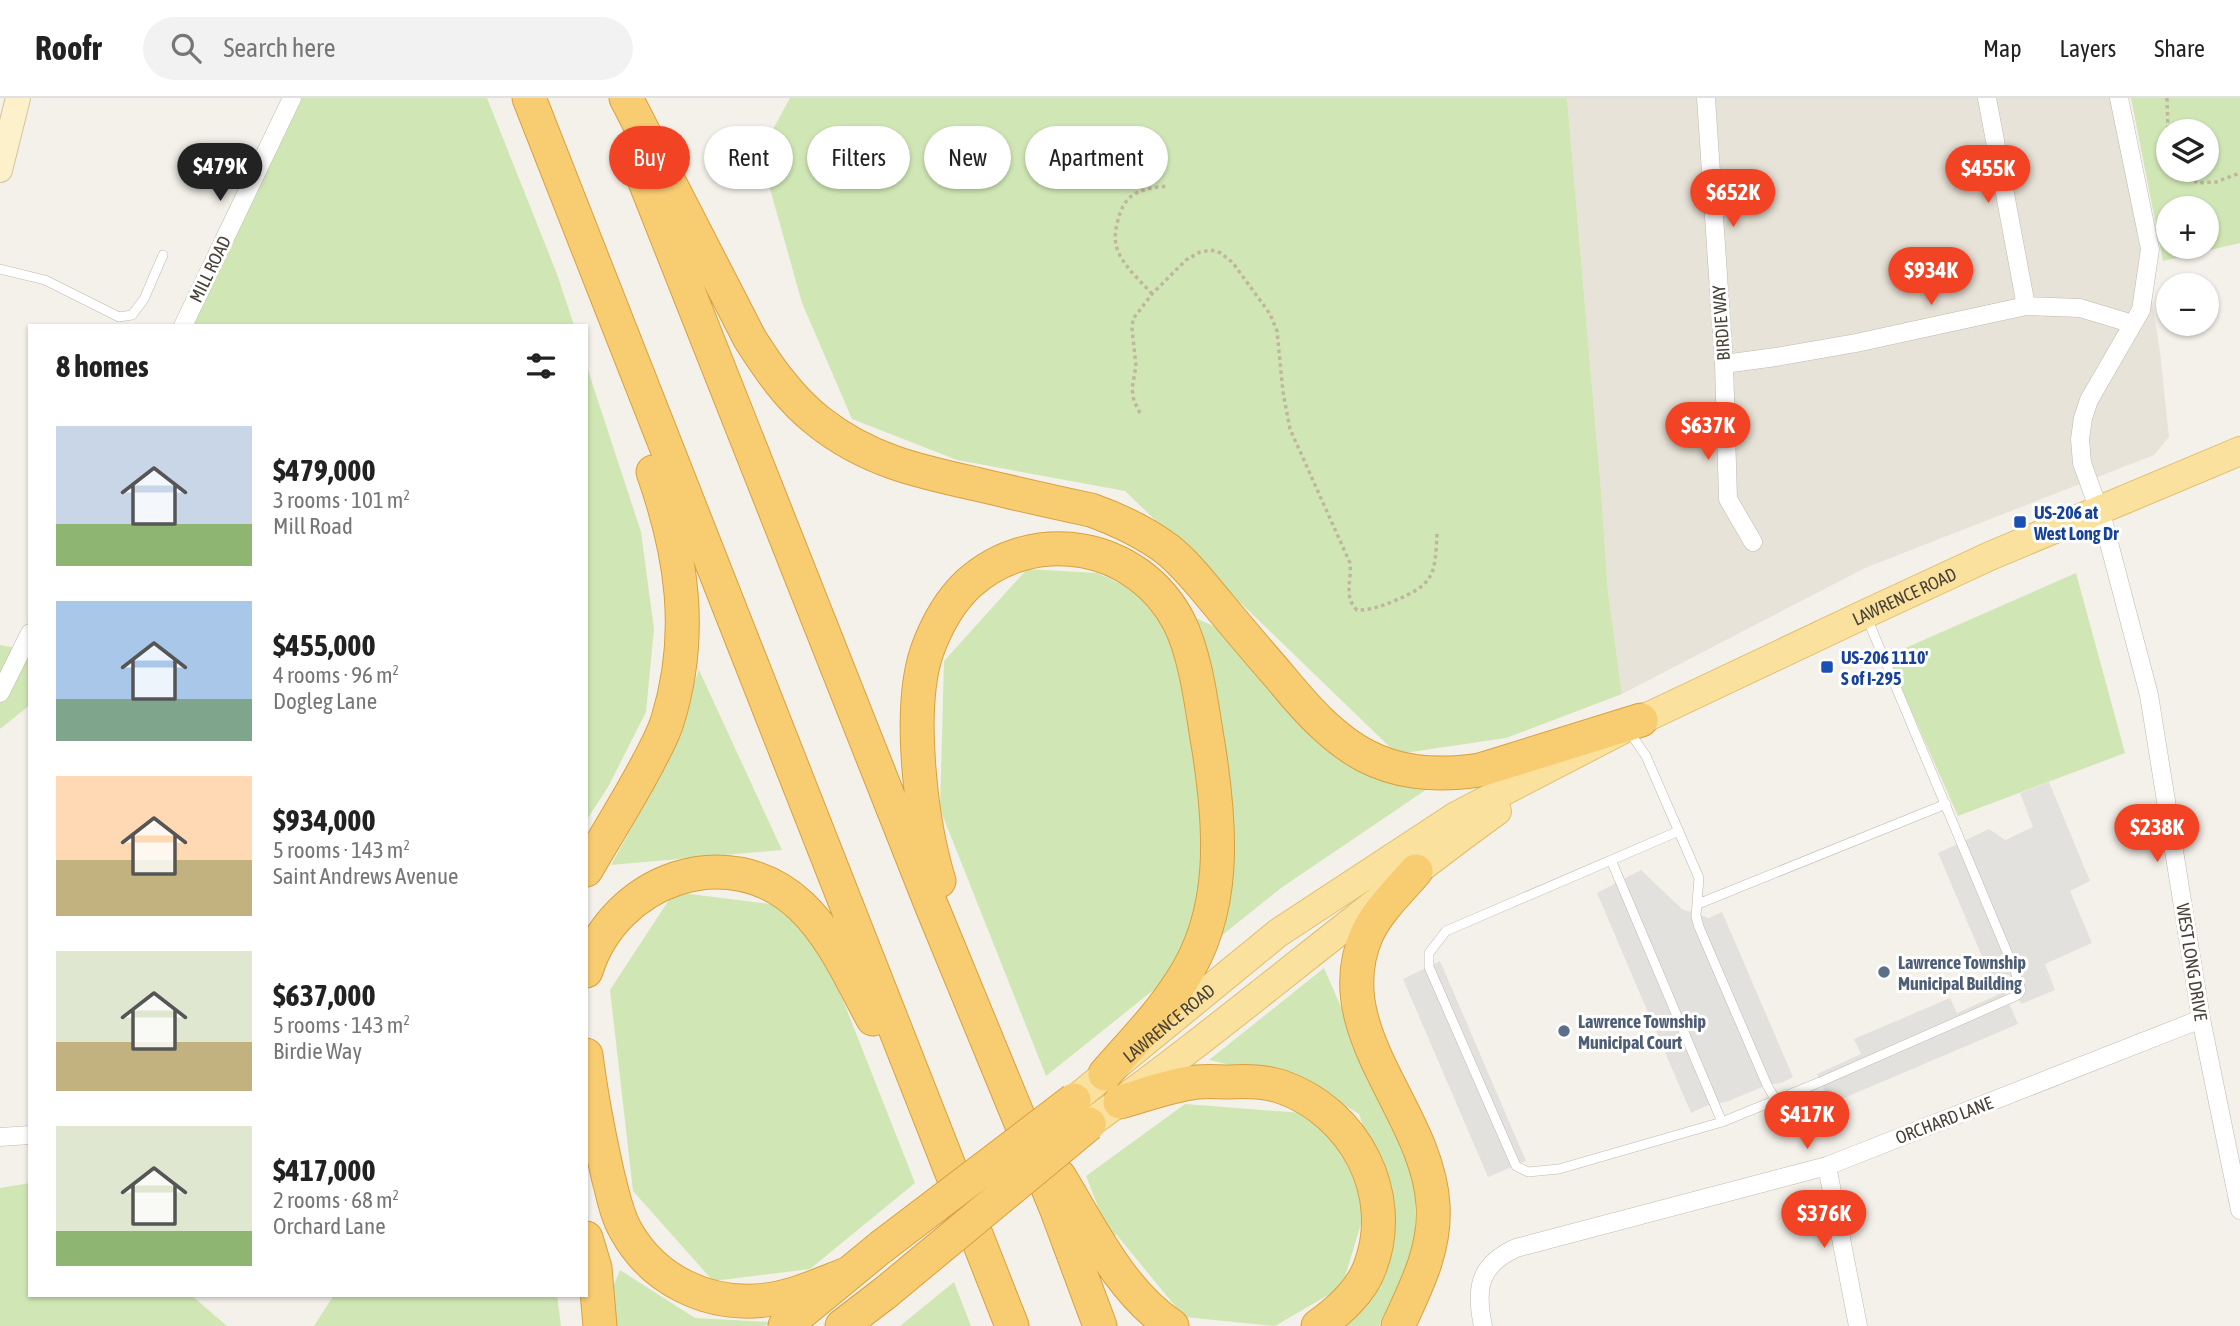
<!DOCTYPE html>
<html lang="en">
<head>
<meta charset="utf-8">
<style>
	:root { --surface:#fff; --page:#f2f2f2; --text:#222; --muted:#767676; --line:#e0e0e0; --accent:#f24424 }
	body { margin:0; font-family:"Asap Condensed",sans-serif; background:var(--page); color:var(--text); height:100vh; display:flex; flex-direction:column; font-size:26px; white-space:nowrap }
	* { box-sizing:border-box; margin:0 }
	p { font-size:23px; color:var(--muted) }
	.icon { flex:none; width:38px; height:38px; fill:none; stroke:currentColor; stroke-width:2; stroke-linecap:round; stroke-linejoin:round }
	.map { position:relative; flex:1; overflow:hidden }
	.details { position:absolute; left:28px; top:226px; width:560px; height:973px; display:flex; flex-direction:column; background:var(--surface); border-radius:0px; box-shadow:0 2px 5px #0004 }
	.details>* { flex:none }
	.banner { position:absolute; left:609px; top:28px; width:665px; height:63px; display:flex; gap:14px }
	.buttons { position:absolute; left:2156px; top:21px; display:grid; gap:14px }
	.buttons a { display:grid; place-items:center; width:63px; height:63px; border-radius:50%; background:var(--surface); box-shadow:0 2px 5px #0004; font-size:35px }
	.price { position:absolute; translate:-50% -60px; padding:0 16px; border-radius:24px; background:var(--accent); color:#fff; font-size:23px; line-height:46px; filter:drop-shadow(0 2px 4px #0008) }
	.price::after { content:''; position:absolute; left:50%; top:42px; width:21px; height:16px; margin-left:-10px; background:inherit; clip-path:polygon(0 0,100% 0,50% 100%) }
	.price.active { background:#222; color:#fff }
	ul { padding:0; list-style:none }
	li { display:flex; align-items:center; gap:21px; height:175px; padding:0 28px }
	li span { display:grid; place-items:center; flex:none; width:196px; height:140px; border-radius:0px; color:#555 }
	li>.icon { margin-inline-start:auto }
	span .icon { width:84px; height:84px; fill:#fffc; stroke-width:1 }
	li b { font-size:30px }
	h2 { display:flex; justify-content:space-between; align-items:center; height:84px; padding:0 28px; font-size:30px }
	.chip { padding:0 24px; border-radius:32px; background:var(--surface); box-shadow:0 2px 5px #0004; font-size:24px; line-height:63px }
	.chip.active { background:var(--accent); color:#fff }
	header { display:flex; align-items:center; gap:42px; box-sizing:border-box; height:98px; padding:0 35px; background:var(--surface); border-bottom:2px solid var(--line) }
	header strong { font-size:33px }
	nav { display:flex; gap:38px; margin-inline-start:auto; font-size:24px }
	.search { width:490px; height:63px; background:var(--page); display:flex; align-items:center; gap:18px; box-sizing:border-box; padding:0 24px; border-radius:38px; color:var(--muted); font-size:26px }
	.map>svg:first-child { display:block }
	.residential { fill:#e8e3d8 }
	.green { fill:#d0e7b5; fill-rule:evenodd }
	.parking { fill:#e3e1de }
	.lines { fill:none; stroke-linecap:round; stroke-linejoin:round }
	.lane-casing { stroke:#c0b9ad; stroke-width:10 }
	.street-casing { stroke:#c0b9ad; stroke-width:19 }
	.secondary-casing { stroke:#d2c59b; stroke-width:26 }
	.primary-casing { stroke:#e0be6d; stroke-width:30 }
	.highway-casing { stroke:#d8a140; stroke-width:35 }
	.path { stroke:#c1b59e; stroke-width:3.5; stroke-dasharray:3.5 3.5; stroke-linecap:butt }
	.lane { stroke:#fff; stroke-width:9 }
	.street { stroke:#fff; stroke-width:18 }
	.secondary { stroke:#fdf1cc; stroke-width:24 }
	.primary { stroke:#fae19d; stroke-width:28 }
	.highway { stroke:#f8cc71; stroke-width:33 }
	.highway-bridge-casing { stroke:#d8a140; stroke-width:35; stroke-linecap:butt }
	.highway-bridge { stroke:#f8cc71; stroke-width:33 }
	.transit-dot { fill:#1a4fb4; stroke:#fff; stroke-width:2.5 }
	.service-dot { fill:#5c6f8a; stroke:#fff; stroke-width:2.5 }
	.labels { text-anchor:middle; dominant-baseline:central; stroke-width:6; stroke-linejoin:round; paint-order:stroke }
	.street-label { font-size:18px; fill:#484238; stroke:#fff }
	.transit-label { font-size:18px; font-weight:bold; fill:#164399; stroke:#fff; text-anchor:start }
	.service-label { font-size:18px; font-weight:bold; fill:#4e5e75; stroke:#fff; text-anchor:start }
</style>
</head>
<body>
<header>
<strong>Roofr</strong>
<div class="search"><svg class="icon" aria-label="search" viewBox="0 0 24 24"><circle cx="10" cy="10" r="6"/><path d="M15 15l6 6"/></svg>Search here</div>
<nav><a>Map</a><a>Layers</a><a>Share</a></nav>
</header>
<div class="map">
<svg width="2240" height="1228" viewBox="0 0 2240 1228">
	<rect width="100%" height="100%" fill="#f4f1ea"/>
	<path class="residential" d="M 1567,0 L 2113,0 L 2144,151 L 2160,254 L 2169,339 L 2154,357 L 1865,470 L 1622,596 L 1608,494 L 1601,392 Z"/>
	<path class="green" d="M 300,0 L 487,0 L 557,176 L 574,227 L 188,228 Z
		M 790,0 L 1567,0 L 1601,392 L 1608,494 L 1622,596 L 1506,640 L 1397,656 L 1125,393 L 957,362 L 852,321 L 802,205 L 760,55 Z
		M 2131,0 L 2240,0 L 2240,145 L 2163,163 ZM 2168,33 L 2207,33 L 2207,72 L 2168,72 ZM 2168,110 L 2207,110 L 2207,149 L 2168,149 Z
		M 586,266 L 641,434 L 654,531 L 646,614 L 608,689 L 586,723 Z
		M 1027,471 L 1097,475 L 1231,536 L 1340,657 L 1433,687 L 1281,790 L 1046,978 L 940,711 L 944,563 Z
		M 2076,475 L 2125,655 L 1958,718 L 1887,558 Z
		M 0,547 L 27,552 L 30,548 L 30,607 L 0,631 Z
		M 699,572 L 782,752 L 611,767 L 658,682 Z
		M 674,794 L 787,808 L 813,826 L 915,1085 L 810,1171 L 713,1183 L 633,1093 L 610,892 Z
		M 1324,870 L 1415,1078 L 1415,1151 L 1379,1228 L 1340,1228 L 1392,1111 L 1359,1016 L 1308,985 L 1209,962 Z
		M 1185,1006 L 1316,1016 L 1368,1102 L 1342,1189 L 1275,1228 L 1184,1219 L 1116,1136 L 1111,1142 L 1086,1078 Z
		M 30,1085 L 30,1197 L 191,1197 L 227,1228 L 0,1228 L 0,1090 Z
		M 620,1172 L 695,1220 L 770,1224 L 765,1228 L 612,1228 L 609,1199 Z
		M 954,1184 L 971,1228 L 900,1228 Z
		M 334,1197 L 557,1197 L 561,1228 L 314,1228 Z"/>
	<path class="parking" d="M 2049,684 L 2090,783 L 2070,793 L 2092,845 L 2045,866 L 2055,892 L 2021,906 L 2009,876 L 1992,882 L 1938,755 L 1989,731 L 2005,742 L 2033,729 L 2020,695 Z
		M 1641,772 L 1682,811 L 1709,820 L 1722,814 L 1793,979 L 1781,985 L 1767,987 L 1726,1004 L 1706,1008 L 1691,1015 L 1597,795 Z
		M 1440,863 L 1526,1063 L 1488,1079 L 1403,881 Z
		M 2004,894 L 2018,926 L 1830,1006 L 1817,976 L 1861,956 L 1854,941 L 1950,900 L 1957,915 Z"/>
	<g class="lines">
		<g class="lane-casing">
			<path id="lane" d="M 0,171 L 45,182 L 119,219 L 132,217 L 144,201 L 163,157
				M 1628,632 L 1646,658 L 1699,780 L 1696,818 L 1699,829 L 1767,987 L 1775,1001
				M 1679,733 L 1446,833 L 1429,855 L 1429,869 L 1516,1068 L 1528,1074 L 1559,1071 L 1722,1024 L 1820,984 L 2018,897 L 2021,892 L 2015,873 L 1867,520
				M 1611,762 L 1722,1024
				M 1698,806 L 1946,706"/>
		</g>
		<g class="street-casing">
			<path id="street" d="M 1706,0 L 1724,266 L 1728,401 L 1753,444
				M 1987,0 L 2026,208
				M 2119,0 L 2150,151 L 2141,212 L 2089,302 L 2083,320 L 2080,341 L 2082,365 L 2104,426 L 2149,597 L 2201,921 L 2240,1112
				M 183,228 L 292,0
				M 1724,266 L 1776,259 L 1856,245 L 2026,208 L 2080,210 L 2133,226
				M 0,595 L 30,535
				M 0,1039 L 30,1037
				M 1827,1068 L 1858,1228
				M 1483,1228 C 1475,1190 1479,1167 1516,1150 L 1827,1068 L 2201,921"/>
		</g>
		<g class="secondary-casing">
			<path id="secondary" d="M 0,72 L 18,0"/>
		</g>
		<g class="primary-casing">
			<g id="primary">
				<path id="s1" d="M 1074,1002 L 1278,835 L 1456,718 L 1641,622 L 1865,516 L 1990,458 L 2240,353"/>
				<path d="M 1089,1026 C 1229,926 1358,813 1497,713"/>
			</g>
		</g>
		<g class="highway-casing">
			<path id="highway" d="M 529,0 L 1012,1228
				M 626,0 L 750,241 C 769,271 790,301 818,323 C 867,362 917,373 976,386 C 1014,395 1053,404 1091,412 C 1119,422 1144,434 1167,451 C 1187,467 1202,487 1218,506 C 1238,530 1259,555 1280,579 C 1339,651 1382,686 1480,672 L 1641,622
				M 636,61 L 932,809 L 1056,1110 L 1100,1228
				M 586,772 C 607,736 629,701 648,665 C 655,651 664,636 668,621 C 694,536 682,456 653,374
				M 939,783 C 921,724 907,612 927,553 C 936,528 949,504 968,486 C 1034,426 1138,445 1179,524 C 1197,560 1202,612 1209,652 C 1221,730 1227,813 1182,882 C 1161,916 1131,946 1105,976
				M 586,873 C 614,782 728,739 801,808 C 833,838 852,883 873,921
				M 586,957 C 591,997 599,1038 608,1078 C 613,1096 616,1116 626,1133 C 654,1183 709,1209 766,1202 C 793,1199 821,1186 847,1176
				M 1120,1004 C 1145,997 1171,987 1197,984 C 1208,983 1218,984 1229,984 C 1247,983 1264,983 1282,989 C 1354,1014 1398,1096 1370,1169 C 1361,1194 1339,1213 1318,1228
				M 1059,1078 C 1091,1130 1120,1193 1172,1228
				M 586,1140 L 595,1170 L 600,1228
				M 785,1228 L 881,1149
				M 842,1228 L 885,1195
				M 1398,1228 C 1416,1189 1436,1151 1433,1107 C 1428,1013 1324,933 1367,836 C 1378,812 1399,793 1416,773"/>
		</g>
		<path class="path" d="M 2167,0 L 2168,33
			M 2185,72 L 2197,85 L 2216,84 L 2240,75
			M 1152,196 C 1141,183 1124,169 1118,153 C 1114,144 1115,135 1117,126 C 1124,94 1139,91 1168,88
			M 1140,315 L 1134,303 L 1132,291 L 1136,268 L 1132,231 L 1133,221 L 1152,196 L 1186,162 L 1200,154 L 1211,152 L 1221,155 L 1233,165 L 1270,216 L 1277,233 L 1283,294 L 1290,331 L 1350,465 C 1352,483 1343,498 1357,512 C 1371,512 1382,508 1394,503 C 1434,486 1435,478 1437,436"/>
		<use href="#lane" class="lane"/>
		<use href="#street" class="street"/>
		<use href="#secondary" class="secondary"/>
		<use href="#primary" class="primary"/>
		<use href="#highway" class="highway"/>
		<g class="highway-bridge-casing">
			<path id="highway-bridge" d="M 881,1149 L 1074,1002
				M 885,1195 L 1089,1026"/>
		</g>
		<use href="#highway-bridge" class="highway-bridge"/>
	</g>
	<g class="transit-dot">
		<rect x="2013" y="417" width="14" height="14" rx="3.5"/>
		<rect x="1820" y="562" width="14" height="14" rx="3.5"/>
	</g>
	<g class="service-dot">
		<circle cx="1884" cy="874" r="7"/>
		<circle cx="1564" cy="933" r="7"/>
	</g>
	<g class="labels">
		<g class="street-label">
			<text transform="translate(210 171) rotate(-64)">MILL ROAD</text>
			<text transform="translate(1721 225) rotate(-94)">BIRDIE WAY</text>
			<text stroke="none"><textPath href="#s1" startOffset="976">LAWRENCE ROAD</textPath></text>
			<text transform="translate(2192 864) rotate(81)">WEST LONG DRIVE</text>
			<text stroke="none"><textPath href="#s1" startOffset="122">LAWRENCE ROAD</textPath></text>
			<text transform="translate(1944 1022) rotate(-21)">ORCHARD LANE</text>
		</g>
		<g class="transit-label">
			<text x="2034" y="414">US-206 at<tspan x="2034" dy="21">West Long Dr</tspan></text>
			<text x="1841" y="559">US-206 1110'<tspan x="1841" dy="21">S of I-295</tspan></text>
		</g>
		<g class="service-label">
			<text x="1898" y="864">Lawrence Township<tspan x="1898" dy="21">Municipal Building</tspan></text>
			<text x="1578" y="923">Lawrence Township<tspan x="1578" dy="21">Municipal Court</tspan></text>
		</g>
	</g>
</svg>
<div class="buttons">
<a><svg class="icon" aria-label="layers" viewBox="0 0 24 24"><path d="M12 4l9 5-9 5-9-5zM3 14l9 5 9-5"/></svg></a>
<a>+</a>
<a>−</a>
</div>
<b class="price active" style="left:220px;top:105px">$479K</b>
<b class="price" style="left:1988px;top:107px">$455K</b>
<b class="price" style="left:1733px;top:131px">$652K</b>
<b class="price" style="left:1931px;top:209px">$934K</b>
<b class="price" style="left:1708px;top:364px">$637K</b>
<b class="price" style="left:2157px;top:766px">$238K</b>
<b class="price" style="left:1807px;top:1053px">$417K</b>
<b class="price" style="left:1824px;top:1152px">$376K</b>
<div class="banner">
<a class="chip active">Buy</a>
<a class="chip">Rent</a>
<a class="chip">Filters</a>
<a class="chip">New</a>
<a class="chip">Apartment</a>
</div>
<section class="details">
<h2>8 homes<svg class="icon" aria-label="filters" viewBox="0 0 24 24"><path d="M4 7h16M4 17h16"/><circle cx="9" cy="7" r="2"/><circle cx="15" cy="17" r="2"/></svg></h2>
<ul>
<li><span style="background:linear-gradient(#c9d6e8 70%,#8fb573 0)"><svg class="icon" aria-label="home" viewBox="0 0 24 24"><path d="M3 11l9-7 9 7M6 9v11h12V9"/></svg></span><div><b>$479,000</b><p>3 rooms · 101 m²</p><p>Mill Road</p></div></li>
<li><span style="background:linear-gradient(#a9c7e8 70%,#7fa58c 0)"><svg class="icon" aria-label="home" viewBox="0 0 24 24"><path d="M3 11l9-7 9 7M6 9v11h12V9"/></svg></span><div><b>$455,000</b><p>4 rooms · 96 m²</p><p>Dogleg Lane</p></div></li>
<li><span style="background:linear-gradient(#ffd9b3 60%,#c2b280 0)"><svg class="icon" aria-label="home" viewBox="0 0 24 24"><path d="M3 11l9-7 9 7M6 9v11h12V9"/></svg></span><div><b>$934,000</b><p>5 rooms · 143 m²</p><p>Saint Andrews Avenue</p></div></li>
<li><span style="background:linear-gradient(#dfe7d0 65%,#c2b280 0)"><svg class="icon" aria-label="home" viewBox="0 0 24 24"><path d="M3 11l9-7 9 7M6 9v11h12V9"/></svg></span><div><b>$637,000</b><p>5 rooms · 143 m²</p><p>Birdie Way</p></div></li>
<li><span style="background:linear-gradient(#dfe7d0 75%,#8fb573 0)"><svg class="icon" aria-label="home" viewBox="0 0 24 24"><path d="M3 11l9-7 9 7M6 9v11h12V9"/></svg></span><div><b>$417,000</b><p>2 rooms · 68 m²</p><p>Orchard Lane</p></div></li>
</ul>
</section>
</div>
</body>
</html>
